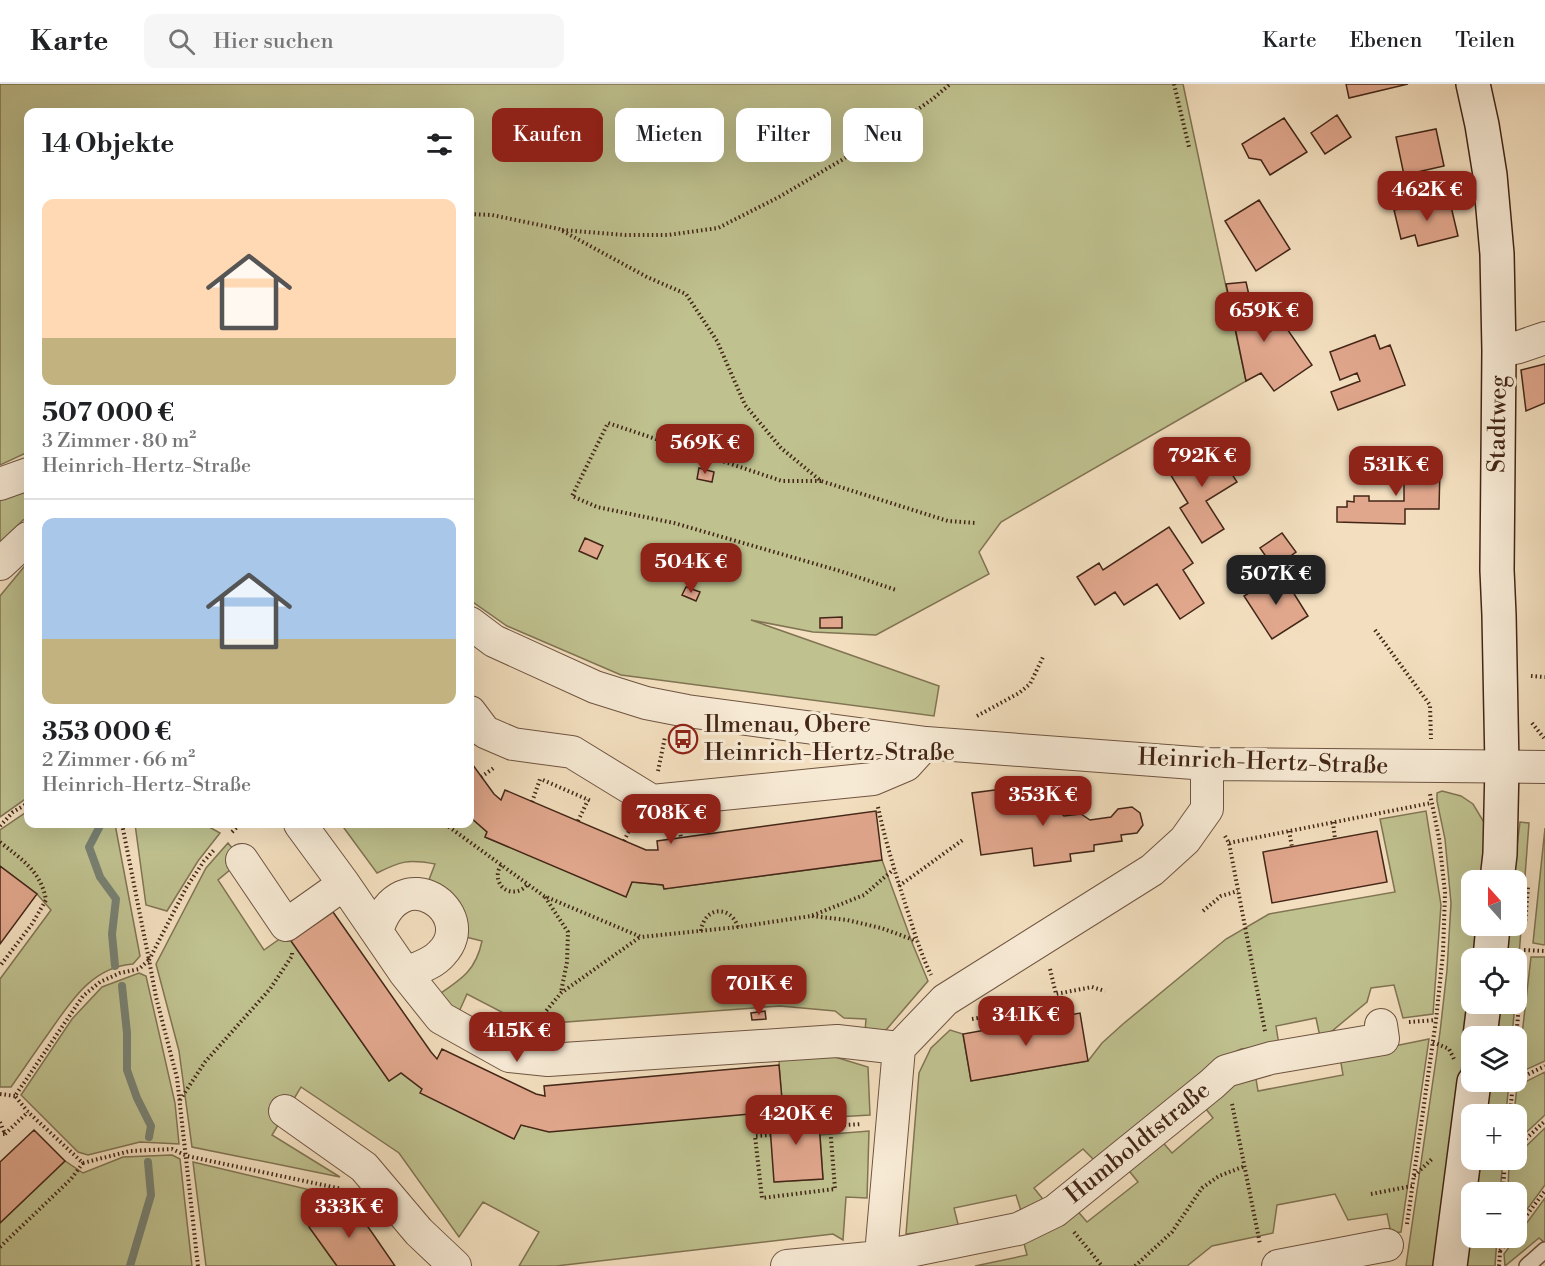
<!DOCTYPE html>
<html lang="de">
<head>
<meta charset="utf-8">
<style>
	:root { --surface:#fff; --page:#f6f6f6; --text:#202124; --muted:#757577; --line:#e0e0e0; --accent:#8f2418 }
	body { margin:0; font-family:"Libre Bodoni",serif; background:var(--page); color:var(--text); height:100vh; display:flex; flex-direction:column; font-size:22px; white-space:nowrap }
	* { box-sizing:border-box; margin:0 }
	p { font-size:20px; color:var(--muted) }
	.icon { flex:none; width:33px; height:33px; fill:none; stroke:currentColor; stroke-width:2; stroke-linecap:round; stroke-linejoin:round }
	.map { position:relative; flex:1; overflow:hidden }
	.drawer { position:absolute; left:24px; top:24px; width:450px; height:720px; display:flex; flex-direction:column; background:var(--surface); border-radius:12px; box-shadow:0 6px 24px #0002 }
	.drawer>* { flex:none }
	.top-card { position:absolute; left:492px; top:24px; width:570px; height:54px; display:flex; gap:12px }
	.needle { width:39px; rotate:339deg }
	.fabs { position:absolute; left:1461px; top:786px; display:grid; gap:12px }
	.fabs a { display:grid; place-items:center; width:66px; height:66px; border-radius:12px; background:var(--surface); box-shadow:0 6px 24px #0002; font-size:30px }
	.price { position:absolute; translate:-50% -51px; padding:0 14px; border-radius:12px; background:var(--accent); color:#fff; font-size:20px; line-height:39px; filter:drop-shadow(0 2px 3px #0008) }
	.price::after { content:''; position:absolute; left:50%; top:36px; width:18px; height:14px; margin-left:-9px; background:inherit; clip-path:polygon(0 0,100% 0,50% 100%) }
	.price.selected { background:#222; color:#fff }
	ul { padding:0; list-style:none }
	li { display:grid; align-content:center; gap:12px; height:318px; padding:0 18px }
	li+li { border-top:2px solid var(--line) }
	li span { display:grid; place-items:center; height:186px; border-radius:12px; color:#555 }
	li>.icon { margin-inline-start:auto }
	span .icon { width:108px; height:108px; fill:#fffc; stroke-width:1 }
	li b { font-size:26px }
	h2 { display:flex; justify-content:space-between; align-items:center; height:72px; padding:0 18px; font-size:26px }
	.pill { padding:0 21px; border-radius:12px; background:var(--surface); box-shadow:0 6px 24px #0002; font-size:21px; line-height:54px }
	.pill.selected { background:var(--accent); color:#fff }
	header { display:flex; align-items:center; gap:36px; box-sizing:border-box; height:84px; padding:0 30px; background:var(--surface); border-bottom:2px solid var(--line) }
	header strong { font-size:28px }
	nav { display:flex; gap:33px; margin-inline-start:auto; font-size:21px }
	.search { width:420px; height:54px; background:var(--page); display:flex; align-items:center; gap:15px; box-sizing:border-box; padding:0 21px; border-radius:12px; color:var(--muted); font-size:22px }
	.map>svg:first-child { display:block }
	.green { fill:#bfc18f; stroke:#817453; stroke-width:1.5 }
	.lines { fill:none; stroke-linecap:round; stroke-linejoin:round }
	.stream { stroke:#788173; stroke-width:8 }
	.building { fill:#e1a78d; stroke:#432617; stroke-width:1.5 }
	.lane-casing { stroke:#6f5441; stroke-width:18 }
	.street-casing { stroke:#6f5441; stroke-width:34 }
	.secondary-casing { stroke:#432617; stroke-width:36 }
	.path { stroke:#432617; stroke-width:4; stroke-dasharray:1.5 3; stroke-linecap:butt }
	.lane { stroke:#f7ead5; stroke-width:15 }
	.street { stroke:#f7ead5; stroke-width:32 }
	.secondary { stroke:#f7ead5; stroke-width:33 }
	.labels { text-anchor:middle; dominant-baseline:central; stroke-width:6; stroke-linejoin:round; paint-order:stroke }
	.street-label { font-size:24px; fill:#432617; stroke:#f7ead5 }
	.poi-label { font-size:24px; fill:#432617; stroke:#f7ead5; text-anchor:start }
</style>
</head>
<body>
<header>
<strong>Karte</strong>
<div class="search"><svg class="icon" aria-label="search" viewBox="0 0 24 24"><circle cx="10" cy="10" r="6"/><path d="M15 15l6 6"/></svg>Hier suchen</div>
<nav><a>Karte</a><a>Ebenen</a><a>Teilen</a></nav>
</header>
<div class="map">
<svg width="1545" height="1182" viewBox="0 0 1545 1182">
	<rect width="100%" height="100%" fill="#f3dfbf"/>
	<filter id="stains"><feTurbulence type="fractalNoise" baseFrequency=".00333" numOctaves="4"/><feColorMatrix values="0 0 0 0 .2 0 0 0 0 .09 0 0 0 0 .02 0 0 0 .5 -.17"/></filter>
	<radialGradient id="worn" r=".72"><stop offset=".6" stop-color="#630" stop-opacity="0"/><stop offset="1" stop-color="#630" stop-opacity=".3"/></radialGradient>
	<path class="green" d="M 0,0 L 1183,0 L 1246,297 L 1001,438 L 979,468 L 989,490 L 876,551 L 813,548 L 751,536 L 939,602 L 934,632 L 621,591 L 507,542 L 470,516 L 470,28 L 28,28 L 28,368 L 0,381 Z
		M 28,403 L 28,433 L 23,436 L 0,459 L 0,414 Z
		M 28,478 L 28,713 L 0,733 L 0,512 Z
		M 1442,707 L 1461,712 L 1473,720 L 1485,740 L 1482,796 L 1472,796 L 1472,842 L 1479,842 L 1475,874 L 1472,874 L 1471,902 L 1467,944 L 1434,1182 L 1406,1182 L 1440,948 L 1447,886 L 1451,819 L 1445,755 L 1437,717 L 1437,709 Z
		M 28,727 L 28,740 L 115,740 L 140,872 L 133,880 C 91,883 70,919 48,950 C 35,968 23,986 11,1003 L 0,1003 L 0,895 L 51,826 L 37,810 L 0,782 L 0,746 Z
		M 1426,727 L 1441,821 L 1433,930 L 1403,934 L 1394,901 L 1371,904 L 1367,918 L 1332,947 L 1320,953 L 1316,934 L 1276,942 L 1279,961 L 1241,965 L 1212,979 L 1096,1078 L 1083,1065 L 1034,1104 L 1046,1119 L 1022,1130 L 1016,1111 L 954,1124 L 959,1144 L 906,1150 L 919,989 L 931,964 L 950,946 L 963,950 L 971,997 L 1088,977 L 1102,959 L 1123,940 L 1226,855 L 1269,830 L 1395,808 L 1380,735 Z
		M 470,733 L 487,748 L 485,753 L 626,812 L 632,798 L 663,801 L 664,805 L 882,776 L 913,861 L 928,897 L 886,946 L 865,948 L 866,935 L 844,934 L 835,927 L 780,922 L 553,939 L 554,962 L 512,957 L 519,937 L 467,910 L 458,930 L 438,911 C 462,895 476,886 482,857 L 462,852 L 427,801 L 435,780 C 408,775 401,777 377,789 L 341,740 L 470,740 Z
		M 1520,738 L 1529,739 L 1517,899 L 1516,874 L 1504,874 L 1508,842 L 1516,842 L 1516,796 L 1513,796 Z
		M 135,740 L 204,740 L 220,749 L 198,777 L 167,827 L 146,821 Z
		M 1545,744 L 1545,860 L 1544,861 L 1533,859 Z
		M 228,759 L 242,776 L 218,796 L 264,866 L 288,849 L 291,857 L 389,997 L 401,989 L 422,1005 L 521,1041 L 549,1047 L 769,1028 L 775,1098 L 823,1095 L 820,1051 L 869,1047 L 867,1114 L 846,1113 L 843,1156 L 833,1150 L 556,1182 L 519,1182 L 539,1148 L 483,1118 L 459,1153 L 399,1069 L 301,1003 L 272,1051 L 340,1093 L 192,1063 L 179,967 L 156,880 L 206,784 Z
		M 1531,873 L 1545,873 L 1545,977 L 1523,987 L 1518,985 Z
		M 139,889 L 146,892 L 175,1019 L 179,1060 L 140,1058 L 88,1071 L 78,1068 L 21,1011 L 72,935 L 102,903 Z
		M 1499,920 L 1515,920 L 1512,952 L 1495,952 Z
		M 1429,955 L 1401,1148 L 1391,1149 L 1387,1130 L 1348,1136 L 1335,1110 L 1277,1121 L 1273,1149 L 1212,1162 L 1187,1182 L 975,1182 L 1027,1171 L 1022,1152 L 1075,1124 L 1087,1138 L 1138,1098 L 1126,1083 L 1160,1055 L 1172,1069 L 1213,1034 L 1202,1020 L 1228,998 L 1255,989 L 1258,1007 L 1343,991 L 1340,973 Z
		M 780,967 L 835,973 L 868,983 L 870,1031 L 819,1034 L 818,1025 L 783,1027 L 779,981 Z
		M 1545,988 L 1545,1031 L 1517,1057 L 1516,1030 L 1514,1030 L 1517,1002 Z
		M 1490,998 L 1509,998 L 1506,1030 L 1485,1030 Z
		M 1545,1044 L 1545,1101 L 1517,1139 L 1516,1108 L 1508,1108 L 1509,1078 L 1511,1076 L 1516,1076 L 1517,1071 Z
		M 172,1071 L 180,1075 L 192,1182 L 0,1182 L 0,1139 L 65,1077 L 83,1089 L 123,1073 Z
		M 1479,1076 L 1503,1076 L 1500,1108 L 1475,1108 Z
		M 193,1078 L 348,1115 L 309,1143 L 337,1182 L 206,1182 Z
		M 1545,1114 L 1545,1159 L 1539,1154 L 1505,1182 L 1504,1170 Z
		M 1471,1135 L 1472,1154 L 1497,1154 L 1495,1182 L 1465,1182 Z"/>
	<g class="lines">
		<path class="stream" d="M 101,740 L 89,763 L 100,793 L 116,815 L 112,850 L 115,882
			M 122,902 L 127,949 L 127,986 L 137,1014 L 151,1042 L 149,1053
			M 130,1182 L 151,1111 L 148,1078"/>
	</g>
	<path class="building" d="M 1346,0 L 1408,0 L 1349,14 Z
		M 1337,31 L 1351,53 L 1325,70 L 1311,49 Z
		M 1284,34 L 1307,68 L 1270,91 L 1261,76 L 1249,74 L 1242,60 Z
		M 1436,45 L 1444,82 L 1404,91 L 1396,53 Z
		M 1449,114 L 1458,152 L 1418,162 L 1415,151 L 1401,155 L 1394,126 Z
		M 1259,116 L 1290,165 L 1256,187 L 1225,137 Z
		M 1246,198 L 1251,220 L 1259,236 L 1268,249 L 1283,239 L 1312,281 L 1274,307 L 1261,289 L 1246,297 L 1226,200 Z
		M 1375,251 L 1380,265 L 1390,261 L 1405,301 L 1338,326 L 1331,308 L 1360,297 L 1357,289 L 1340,296 L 1330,268 Z
		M 1545,280 L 1545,319 L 1526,327 L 1521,286 Z
		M 1211,357 L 1237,398 L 1206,417 L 1224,445 L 1202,459 L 1180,424 L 1188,419 L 1167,385 Z
		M 1382,383 L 1440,384 L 1439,425 L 1405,425 L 1405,440 L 1337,438 L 1337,423 L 1347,423 L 1347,417 L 1354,418 L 1354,412 L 1369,412 L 1369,417 L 1404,417 L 1404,400 L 1381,399 Z
		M 699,384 L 714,388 L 712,398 L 697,395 Z
		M 1169,443 L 1193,479 L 1183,486 L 1204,519 L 1180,535 L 1157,500 L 1124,521 L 1115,508 L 1095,521 L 1077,493 L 1099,479 L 1103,486 Z
		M 1282,449 L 1296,468 L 1274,484 L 1260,464 Z
		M 585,454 L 603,462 L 597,475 L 579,467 Z
		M 1281,489 L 1308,532 L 1272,555 L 1244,512 Z
		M 686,503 L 700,508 L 696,517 L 682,511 Z
		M 842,533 L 842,544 L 820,544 L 820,534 Z
		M 470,677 L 494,710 L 501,716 L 505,706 L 646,766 L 658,766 L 657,757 L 876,727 L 882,776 L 664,805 L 663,801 L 632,798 L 626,813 L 485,753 L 487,748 L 470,733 Z
		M 1034,701 L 1037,727 L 1055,724 L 1064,732 L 1081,730 L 1090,736 L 1111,733 L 1118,725 L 1132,723 L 1140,729 L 1143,741 L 1137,749 L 1121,751 L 1122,757 L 1094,761 L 1094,767 L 1070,770 L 1071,777 L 1034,782 L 1032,764 L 981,771 L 972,709 Z
		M 1377,747 L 1387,798 L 1272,819 L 1263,768 Z
		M 0,782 L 37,810 L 0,860 Z
		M 333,828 L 431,968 L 437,975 L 442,965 L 536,1010 L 545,1012 L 544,1002 L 779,981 L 783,1027 L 549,1048 L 521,1041 L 514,1055 L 420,1009 L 422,1005 L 401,989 L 389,997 L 291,857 Z
		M 765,927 L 766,935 L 752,936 L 751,929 Z
		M 1080,929 L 1088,977 L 971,997 L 963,950 Z
		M 818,1025 L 823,1095 L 774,1098 L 769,1028 Z
		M 34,1046 L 65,1077 L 0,1139 L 0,1078 Z
		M 348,1115 L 373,1150 L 395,1182 L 337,1182 L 309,1143 Z"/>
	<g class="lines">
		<g class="lane-casing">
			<path id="lane" d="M 1527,1182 L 1545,1166"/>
		</g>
		<g class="street-casing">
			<path id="street" d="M 1499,267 L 1519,263 L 1545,254
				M 0,400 L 28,390
				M 0,480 L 28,454
				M 470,539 L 494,557 L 595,603 L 646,619 L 687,627 L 926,659 L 1207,680 L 1545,683
				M 470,628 L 485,648 L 513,660 L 572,668 L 652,717 L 873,695 L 906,681 L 926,659
				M 300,740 L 344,800 L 405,889 L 441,934 L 509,972 L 548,976 L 837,957 L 899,964
				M 242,776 L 286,841 L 344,800
				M 377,847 C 400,771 480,829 442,869 C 433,880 418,884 405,889
				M 285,1027 L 364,1083 L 419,1148 L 455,1182
				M 787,1182 L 880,1173 L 1018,1145 L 1055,1127 L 1212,1000 L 1226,987 L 1271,974 L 1383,955 L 1381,941
				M 880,1182 L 899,964 L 945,916 L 1152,786 L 1185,756 L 1207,725 L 1207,680
				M 1278,1182 L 1387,1161"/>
		</g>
		<g class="secondary-casing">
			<path id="secondary" d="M 1473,0 L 1482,41 L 1490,91 L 1497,170 L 1499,267 L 1497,486 L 1499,531 L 1502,682 L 1500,770 L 1497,796
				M 1490,874 L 1493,842
				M 1480,952 L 1484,920
				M 1450,1182 L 1474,998"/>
		</g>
		<path class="path" d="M 1174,0 L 1189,63
			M 470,130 L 492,131 L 559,145 L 647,193 L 686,210 L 717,257 L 745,321 L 781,364 L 821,397 L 948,437 L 976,439
			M 562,146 L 625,151 L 668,151 L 718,144 L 779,113 L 867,61 L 934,14 L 950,0
			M 821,397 L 782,397 L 608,339 L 572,412 L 597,423 L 674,439 L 840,487 L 896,506
			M 1375,546 L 1430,621 L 1431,655
			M 1531,592 L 1545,593
			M 977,632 L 1019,609 L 1030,600 L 1044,571
			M 1532,639 L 1544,654
			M 658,687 L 665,653
			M 481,693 L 495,683
			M 543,696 L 591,717
			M 532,718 L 540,695
			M 878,723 C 885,756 895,788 905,819 C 913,844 920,868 931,891
			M 578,737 L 588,716
			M 1333,738 L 1335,755
			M 122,740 L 149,876 L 139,885 L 120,889 L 100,898 L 83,912 L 15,1012 L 28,1028 L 83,1079 L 130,1067 L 172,1065 L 187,1072 L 342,1105
			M 445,740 L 544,812 L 641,853 L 738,843 L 811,832 L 864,811 L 894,785
			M 0,742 L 13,728 L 28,719
			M 679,742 L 681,754
			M 1289,747 L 1292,763
			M 232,748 L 240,740
			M 1225,752 L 1229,759 L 1265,947
			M 624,757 L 633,739
			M 0,758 C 21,775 41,787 46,816 L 32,840 L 0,882
			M 1229,759 L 1431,719
			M 501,781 C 489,801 513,818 528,800
			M 899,802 L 964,755
			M 545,813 L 568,848 L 567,878 L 561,908
			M 1203,827 L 1221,812 L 1238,807
			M 812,832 L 847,836 L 881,844 L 917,857
			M 1525,841 L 1528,803
			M 701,847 C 704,823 730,820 738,843
			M 1524,866 L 1545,867
			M 1050,885 L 1056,910
			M 1005,913 L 1011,941
			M 1058,921 L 1061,932
			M 972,935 L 1058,921 L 1056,910 L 1092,903 L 1105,907
			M 1409,938 L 1436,936
			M 532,944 L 561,909 L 640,853
			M 1516,955 L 1523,875
			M 1433,958 L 1449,965 L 1455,977
			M 1516,996 L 1545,982
			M 1503,1003 L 1513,998
			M 0,1010 L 15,1012
			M 180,1016 L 205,978 L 270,905 L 292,872 L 292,868
			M 1232,1020 L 1260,1160
			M 1510,1030 L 1513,998
			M 0,1038 L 5,1050 L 0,1050
			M 5,1050 L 28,1028
			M 771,1051 L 755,1052 L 762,1114 L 835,1105 L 830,1042 L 862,1040
			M 1516,1064 L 1545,1037
			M 1414,1092 L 1432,1075
			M 1503,1108 L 1505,1076
			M 1371,1110 L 1412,1102
			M 1407,1140 L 1436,936 L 1443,869 L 1445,809 L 1439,754 L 1430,710
			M 1516,1145 L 1545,1107
			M 1074,1148 L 1102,1182
			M 0,1163 L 71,1095 L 83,1079
			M 1500,1167 L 1510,1154
			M 198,1182 L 177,994 L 156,913 L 149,876 L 186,804 L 204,777 L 214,766
			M 1135,1182 L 1172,1148 L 1202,1104 L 1219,1092 L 1245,1082
			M 1499,1182 L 1501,1154"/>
		<use href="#lane" class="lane"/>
		<use href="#street" class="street"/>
		<use href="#secondary" class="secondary"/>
	</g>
	<defs>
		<g id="bus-ring" transform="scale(1.5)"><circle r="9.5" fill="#f7ead5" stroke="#8f2418" stroke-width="1.5"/><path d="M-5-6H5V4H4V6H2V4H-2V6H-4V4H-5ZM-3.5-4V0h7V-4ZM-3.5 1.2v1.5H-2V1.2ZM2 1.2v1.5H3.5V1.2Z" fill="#8f2418"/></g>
	</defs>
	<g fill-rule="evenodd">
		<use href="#bus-ring" x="683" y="655"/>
	</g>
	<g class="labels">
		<g class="street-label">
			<text transform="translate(1498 340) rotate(-89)">Stadtweg</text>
			<text transform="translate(1263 678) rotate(2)">Heinrich-Hertz-Straße</text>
			<text transform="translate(1138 1059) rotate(-39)">Humboldtstraße</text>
		</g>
		<g class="poi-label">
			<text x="704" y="641">Ilmenau, Obere<tspan x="704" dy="28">Heinrich-Hertz-Straße</tspan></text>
		</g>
	</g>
	<rect width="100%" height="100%" filter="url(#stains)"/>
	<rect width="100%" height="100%" fill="url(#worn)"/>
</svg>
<div class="fabs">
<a><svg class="needle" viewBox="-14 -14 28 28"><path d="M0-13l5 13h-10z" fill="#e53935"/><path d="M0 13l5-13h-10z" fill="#757577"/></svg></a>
<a><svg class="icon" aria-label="locate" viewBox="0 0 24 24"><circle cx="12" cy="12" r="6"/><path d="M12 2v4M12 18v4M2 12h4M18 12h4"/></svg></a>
<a><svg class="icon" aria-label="layers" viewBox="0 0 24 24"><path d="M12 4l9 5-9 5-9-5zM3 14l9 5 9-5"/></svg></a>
<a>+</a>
<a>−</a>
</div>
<b class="price" style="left:1427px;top:138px">462K €</b>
<b class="price" style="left:1264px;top:259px">659K €</b>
<b class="price" style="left:705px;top:391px">569K €</b>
<b class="price" style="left:1202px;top:404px">792K €</b>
<b class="price" style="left:1396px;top:413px">531K €</b>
<b class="price" style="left:691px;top:510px">504K €</b>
<b class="price selected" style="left:1276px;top:522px">507K €</b>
<b class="price" style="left:1043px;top:743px">353K €</b>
<b class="price" style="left:671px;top:761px">708K €</b>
<b class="price" style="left:759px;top:932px">701K €</b>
<b class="price" style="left:1026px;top:963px">341K €</b>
<b class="price" style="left:517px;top:979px">415K €</b>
<b class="price" style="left:796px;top:1062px">420K €</b>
<b class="price" style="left:349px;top:1155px">333K €</b>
<div class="top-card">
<a class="pill selected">Kaufen</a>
<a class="pill">Mieten</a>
<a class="pill">Filter</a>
<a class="pill">Neu</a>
</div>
<section class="drawer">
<h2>14 Objekte<svg class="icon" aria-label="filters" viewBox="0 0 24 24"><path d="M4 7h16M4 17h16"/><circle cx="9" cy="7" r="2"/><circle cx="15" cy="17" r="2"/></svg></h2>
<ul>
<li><span style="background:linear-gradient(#ffd9b3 75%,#c2b280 0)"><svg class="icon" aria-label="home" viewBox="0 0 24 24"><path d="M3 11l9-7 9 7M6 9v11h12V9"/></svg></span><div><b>507 000 €</b><p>3 Zimmer · 80 m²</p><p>Heinrich-Hertz-Straße</p></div></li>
<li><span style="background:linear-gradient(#a9c7e8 65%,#c2b280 0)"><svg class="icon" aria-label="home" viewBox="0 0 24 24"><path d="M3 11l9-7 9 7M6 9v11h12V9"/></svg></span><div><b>353 000 €</b><p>2 Zimmer · 66 m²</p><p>Heinrich-Hertz-Straße</p></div></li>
</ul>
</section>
</div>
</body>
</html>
